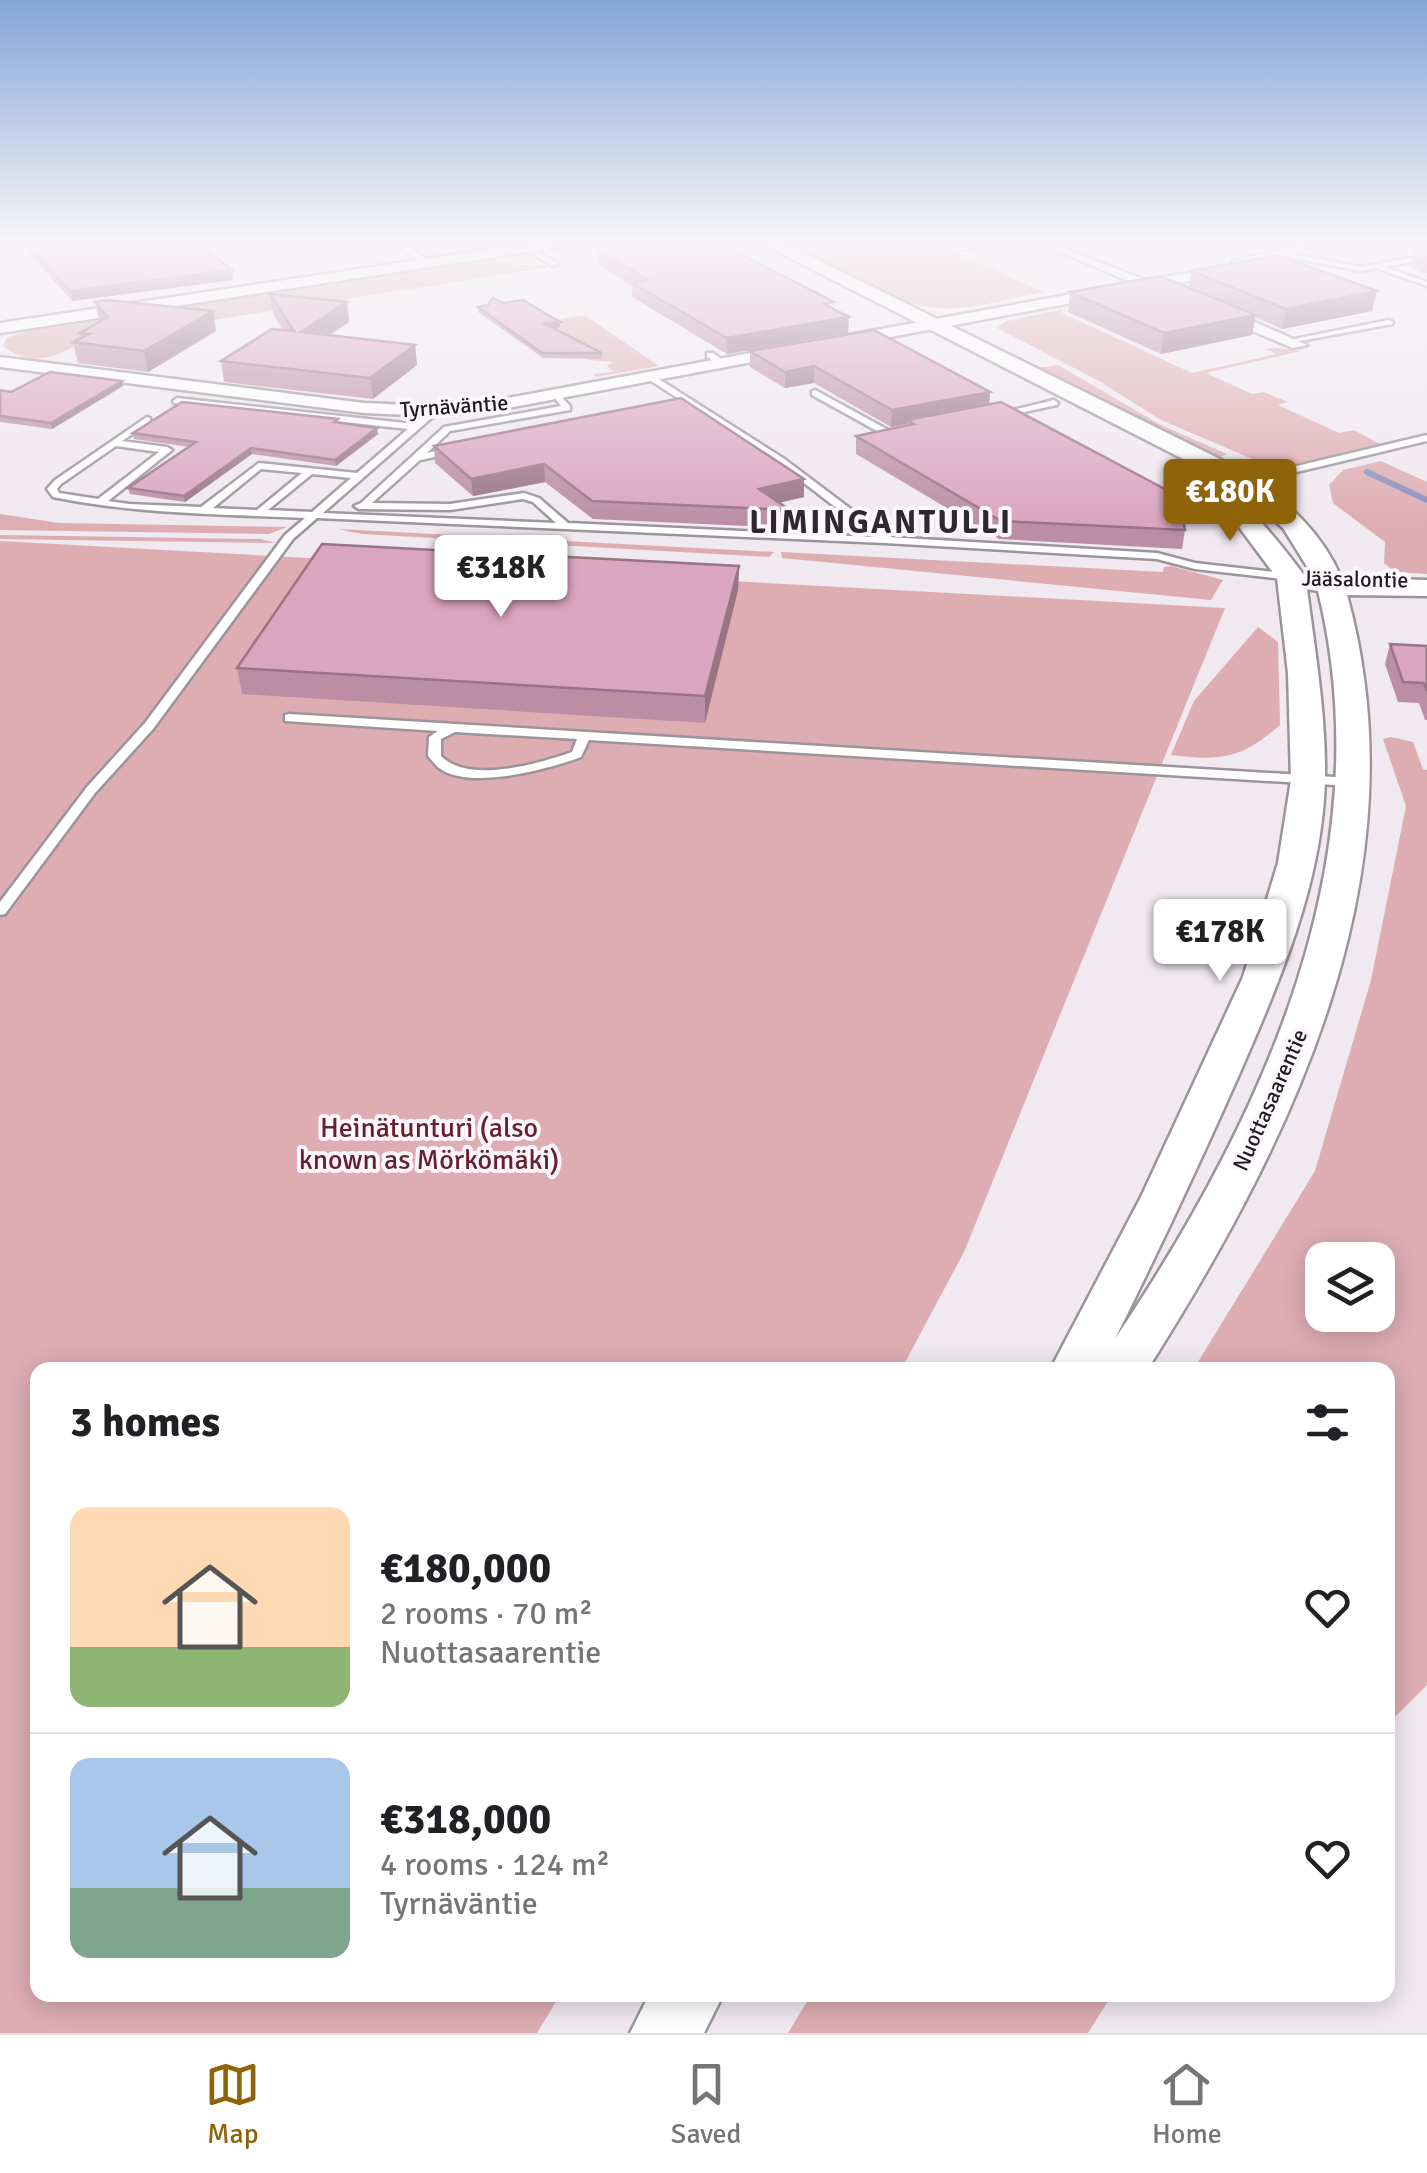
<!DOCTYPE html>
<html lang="en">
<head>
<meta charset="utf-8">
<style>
	:root { --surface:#fff; --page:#f6f6f6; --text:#202124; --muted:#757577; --line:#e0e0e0; --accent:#8e630a }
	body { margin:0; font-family:Signika,sans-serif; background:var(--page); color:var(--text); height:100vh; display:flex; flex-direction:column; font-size:38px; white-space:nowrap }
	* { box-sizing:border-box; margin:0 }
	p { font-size:32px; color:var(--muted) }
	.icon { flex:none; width:55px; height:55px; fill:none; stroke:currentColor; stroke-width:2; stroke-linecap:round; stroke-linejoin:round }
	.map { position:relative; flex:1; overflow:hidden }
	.drawer { position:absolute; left:30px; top:1362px; width:1365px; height:640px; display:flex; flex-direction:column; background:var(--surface); border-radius:20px; box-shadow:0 5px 25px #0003 }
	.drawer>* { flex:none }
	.tools { position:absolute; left:1305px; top:1242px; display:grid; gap:20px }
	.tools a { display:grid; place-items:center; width:90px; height:90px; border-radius:20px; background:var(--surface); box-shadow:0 5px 25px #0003; font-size:50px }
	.price { position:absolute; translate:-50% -85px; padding:0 22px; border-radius:10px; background:#fff; color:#222; font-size:32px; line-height:65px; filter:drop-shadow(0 2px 5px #0008) }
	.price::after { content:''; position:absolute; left:50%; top:60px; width:30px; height:22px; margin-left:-15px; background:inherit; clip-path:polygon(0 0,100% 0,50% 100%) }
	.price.selected { background:var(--accent); color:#fff }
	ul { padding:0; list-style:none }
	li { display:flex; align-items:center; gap:30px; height:250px; padding:0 40px }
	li+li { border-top:2px solid var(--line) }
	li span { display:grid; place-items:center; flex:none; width:280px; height:200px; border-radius:20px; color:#555 }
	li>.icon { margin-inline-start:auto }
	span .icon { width:120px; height:120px; fill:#fffc; stroke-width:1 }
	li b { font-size:42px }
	h2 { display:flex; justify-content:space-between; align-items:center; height:120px; padding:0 40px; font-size:42px }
	.tab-bar { display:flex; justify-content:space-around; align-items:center; height:140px; border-top:2px solid var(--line); background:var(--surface); font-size:28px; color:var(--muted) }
	.tab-bar a { display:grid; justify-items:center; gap:5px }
	.tab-bar .selected { color:var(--accent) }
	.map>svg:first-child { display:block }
	.green { fill:#ddadb2; fill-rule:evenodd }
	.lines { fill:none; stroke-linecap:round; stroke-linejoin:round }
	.stream { stroke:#8c8fbe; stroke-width:6 }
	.lane-casing { stroke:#9b959b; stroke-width:5 }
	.street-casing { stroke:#9b959b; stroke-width:5 }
	.secondary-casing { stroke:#9b959b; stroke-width:5 }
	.primary-casing { stroke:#9b959b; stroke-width:5 }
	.lane { fill:#fff; fill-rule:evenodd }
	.street { fill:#fff; fill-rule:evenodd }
	.secondary { fill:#fff; fill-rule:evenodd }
	.primary { fill:#fff; fill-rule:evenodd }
	.wall { fill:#bb8ea3 }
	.shaded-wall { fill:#997485 }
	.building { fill:#daa5be; stroke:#997485; stroke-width:2.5 }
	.labels { text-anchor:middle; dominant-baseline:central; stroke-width:8; stroke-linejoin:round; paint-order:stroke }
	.far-street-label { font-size:22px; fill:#1e1c1e; stroke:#fdf7fd }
	.park-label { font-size:28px; fill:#66202e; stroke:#fdf7fd }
	.far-district-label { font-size:32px; font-weight:bold; letter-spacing:2.5px; fill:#2e292e; stroke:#fdf7fd }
</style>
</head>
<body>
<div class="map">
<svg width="1427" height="2033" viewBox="0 0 1427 2033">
	<rect width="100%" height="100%" fill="#f0e9f0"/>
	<path class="green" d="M 779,240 L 927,240 L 1044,292 C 1009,298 971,311 936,308 C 886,304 824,262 779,240 Z
		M 494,259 L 516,265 L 549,265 L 576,281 L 549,267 L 86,340 C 58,356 32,369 3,346 L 6,338 L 24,332 Z
		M 1063,309 L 1062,313 L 1192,373 L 1277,354 L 1266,349 C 1273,347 1293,350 1301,351 L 1206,373 L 1252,394 L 1264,392 L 1288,402 L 1278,405 L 1339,433 L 1354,430 L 1380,444 L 1298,464 L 1269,466 L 1161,420 L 1099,381 L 997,328 L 1007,321 Z
		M 578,316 L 587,317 L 659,366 L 596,377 L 594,374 L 614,372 L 607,366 L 613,362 L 589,360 L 518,335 L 551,321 Z
		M 1058,365 L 1159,424 L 1227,454 L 1217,458 L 1036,368 Z
		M 1381,461 L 1427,482 L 1427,574 L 1395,572 L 1384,563 L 1385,542 L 1333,503 L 1329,485 L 1343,470 Z
		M 0,514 L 59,523 L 287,527 L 269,534 L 0,530 Z
		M 338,529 L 774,552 L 769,557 L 362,534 Z
		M 0,535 L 261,539 L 275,543 L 0,539 Z
		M 0,541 L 1225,608 L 964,1252 L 901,1370 L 38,1370 L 38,1995 L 560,1995 L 537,2033 L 0,2033 Z
		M 781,552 L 1163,572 L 1164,567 L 1171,566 L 1223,580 L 1211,600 L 782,558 Z
		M 1258,627 L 1278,642 L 1280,725 C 1241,759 1222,761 1171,755 L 1194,701 Z
		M 1391,737 L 1413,742 L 1423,769 L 1427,770 L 1427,1685 L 1388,1724 L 1388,1370 L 1193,1370 L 1315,1171 L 1371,980 L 1406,806 L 1383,739 ZM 1322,1260 L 1378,1260 L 1378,1315 L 1322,1315 Z
		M 811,1995 L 1112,1995 L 1088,2033 L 788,2033 Z"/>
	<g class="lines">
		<path class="stream" d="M 1367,472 L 1427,500"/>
		<g class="lane-casing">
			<path id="lane" d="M 391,240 L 398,240 L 432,263 L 425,265 Z
				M 932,240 C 942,240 946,245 955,246 C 968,249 996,240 1012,240 L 955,251 Z
				M 1033,240 L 1042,240 L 1156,284 L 1152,286 L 1128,281 Z
				M 525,247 L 529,247 L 559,264 L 552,266 L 525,249 Z
				M 1283,252 L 1361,267 L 1427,255 L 1427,259 L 1385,267 L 1427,282 L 1427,286 L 1376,268 L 1361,271 L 1280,256 Z
				M 1389,320 L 1393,322 L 1392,324 L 1289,343 L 1285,341 Z
				M 707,353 L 713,353 L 727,363 L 720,365 L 707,357 Z
				M 651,374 L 783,458 L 888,537 L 1157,553 L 1195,563 L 1291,574 L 1296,577 L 1291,580 L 1195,569 L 1157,559 L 885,543 L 317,518 L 293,539 L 153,729 L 95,793 L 5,914 L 0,915 L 0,902 L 87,787 L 145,723 L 285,535 L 305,518 C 221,514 135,514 53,497 L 47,489 L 55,480 L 147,417 L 150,418 L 150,422 L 122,441 L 167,447 L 172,450 L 108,501 L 129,504 L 201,507 L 259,463 L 357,473 L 408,429 L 174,403 L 173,401 L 177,398 L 414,424 L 434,408 L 438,411 L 437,413 L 323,513 L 556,523 L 533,502 L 523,499 L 450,510 L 359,509 L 354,506 L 361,503 L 444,427 L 561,406 L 552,394 L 556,391 L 570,406 L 570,410 L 450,431 L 427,453 L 455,447 L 458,448 L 458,452 L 420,460 L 372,503 L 450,504 L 524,493 L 539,498 L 568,523 L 874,537 L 777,462 L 648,379 L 648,375 ZM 116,446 L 159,452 L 98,499 L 59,493 L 57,489 L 61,484 ZM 261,469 L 302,473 L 257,510 L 213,508 ZM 312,474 L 351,478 L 312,512 L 268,510 Z
				M 815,390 L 890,431 L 900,430 L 904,433 L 900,436 L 886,436 L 812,395 L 812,391 Z
				M 1054,400 L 1058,403 L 1057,405 L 1001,417 L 997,414 Z
				M 1427,435 L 1427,441 L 1280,476 L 1201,484 L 1196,481 L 1201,478 L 1280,470 Z
				M 289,714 L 1351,778 L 1357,782 L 1351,786 L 589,740 L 581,757 C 548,769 470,791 439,768 C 437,767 430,758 428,756 L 429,737 L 438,731 L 285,721 L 285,715 ZM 455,732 L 577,739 L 572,752 C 538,764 468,784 441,756 L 441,739 Z"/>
		</g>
		<g class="street-casing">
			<path id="street" d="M 552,240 L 586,240 L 579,244 L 0,333 L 0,323 Z
				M 1304,240 L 1323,240 L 1288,257 L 1239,265 L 1232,261 L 1280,250 Z
				M 1231,265 L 1236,266 L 1236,272 L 843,346 L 835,341 L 843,336 Z
				M 1210,307 L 1220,307 L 1307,345 L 1293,348 L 1210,313 Z
				M 788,346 L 794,348 L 794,354 L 503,409 L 434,416 L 364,413 L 0,367 L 0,357 L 364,403 L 434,406 L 503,399 Z"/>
		</g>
		<g class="secondary-casing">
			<path id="secondary" d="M 755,240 L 778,240 L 1250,474 C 1287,503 1323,533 1341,578 L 1427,580 L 1427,596 L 1347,595 C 1424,873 1293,1140 1147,1370 L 1050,1370 L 1141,1197 L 1243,977 L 1278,863 L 1291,780 L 1288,673 L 1277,578 L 1239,527 L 1178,477 L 1175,472 L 1178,467 C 1215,458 1283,547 1303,574 L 1311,573 L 1283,528 L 1232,484 ZM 1307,589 L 1318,591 C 1384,860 1262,1120 1115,1339 C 1158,1252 1199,1165 1238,1077 C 1279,983 1323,882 1325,778 C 1326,715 1315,651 1307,589 Z
				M 649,1995 L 723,1995 L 704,2033 L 630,2033 Z"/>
		</g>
		<g class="primary-casing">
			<path id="primary" d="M 0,240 L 15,240 L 0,246 Z"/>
		</g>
		<use href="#lane" class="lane"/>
		<use href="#street" class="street"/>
		<use href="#secondary" class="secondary"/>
		<use href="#primary" class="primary"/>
	</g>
	<path class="wall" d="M 268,240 L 337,240 L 278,248 Z
		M 26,243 L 233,280 L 72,301 L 28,252 Z
		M 1427,247 L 1427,274 L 1411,268 L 1415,249 Z
		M 598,251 L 834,309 L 849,317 L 848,333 L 727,354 L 632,297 L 632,286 L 599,266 Z
		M 1191,271 L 1372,311 L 1282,329 L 1255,317 L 1252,335 L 1161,354 L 1068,312 L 1070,292 L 1188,288 Z
		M 270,294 L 347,302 L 349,322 L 330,335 L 415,345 L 417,365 L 373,399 L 224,382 L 221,361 L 283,330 L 273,314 Z
		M 95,302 L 216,331 L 148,372 L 78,363 L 73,342 L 81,338 L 80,333 L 99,322 Z
		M 503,303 L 560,322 L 560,327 L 553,328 L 602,353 L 602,359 L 543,358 L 478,312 L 478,307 Z
		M 750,351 L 990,392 L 989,404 L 1185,530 L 1182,549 L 999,539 L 856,454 L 856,436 L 907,426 L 907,424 L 891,427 L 814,383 L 785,388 L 750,367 Z
		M 123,386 L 52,429 L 0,422 L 0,390 L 11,392 Z
		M 339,423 L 378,434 L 336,466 L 252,454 L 185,502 L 130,494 L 128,488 L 190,447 L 134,439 L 133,433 Z
		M 434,446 L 804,479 L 804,497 L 779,503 L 790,510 L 789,528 L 593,519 L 545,482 L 473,496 L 435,463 Z
		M 739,566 L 738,590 L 705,723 L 242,694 L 237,668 Z
		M 1390,644 L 1427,646 L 1427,720 L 1425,720 L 1419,703 L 1398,702 L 1385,664 Z"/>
	<path class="shaded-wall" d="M 277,240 L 337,240 L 278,248 Z
		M 232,270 L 233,280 L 72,301 L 70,291 Z
		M 1377,291 L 1372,311 L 1282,329 L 1286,309 Z
		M 347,302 L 349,322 L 304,352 L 301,332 Z
		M 213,311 L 216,331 L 148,372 L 144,351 Z
		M 1256,315 L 1252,335 L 1161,354 L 1164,333 Z
		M 849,317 L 848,333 L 727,354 L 727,338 Z
		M 560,322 L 560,327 L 545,330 L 545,324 Z
		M 415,345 L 417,365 L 373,399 L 370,378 Z
		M 814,366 L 814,383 L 785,388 L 785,372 Z
		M 122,381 L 123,386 L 52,429 L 51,423 Z
		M 990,392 L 989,409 L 907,420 L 907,424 L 891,427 L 892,410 Z
		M 377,428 L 378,434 L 336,466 L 335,460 Z
		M 251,448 L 252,454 L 185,502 L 184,496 Z
		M 544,464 L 545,482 L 473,496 L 471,479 Z
		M 804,479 L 804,497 L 759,507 L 759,489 Z
		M 739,566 L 738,590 L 705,723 L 705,696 Z"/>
	<path class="building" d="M 49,240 L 194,240 L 232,270 L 70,291 L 26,243 Z
		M 672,240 L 714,240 L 834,302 L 824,304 L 849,317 L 727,338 L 632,283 L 648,280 L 598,251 Z
		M 1427,247 L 1427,253 L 1415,249 Z
		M 1277,255 L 1377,291 L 1286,309 L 1191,271 Z
		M 1160,276 L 1256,315 L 1164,333 L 1070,292 Z
		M 270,294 L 347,302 L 301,332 L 415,345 L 370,378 L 221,361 L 272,329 L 294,331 Z
		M 493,298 L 503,303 L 523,300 L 560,322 L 545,324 L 602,353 L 542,353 L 478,307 L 488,305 Z
		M 108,300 L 213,311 L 144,351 L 73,342 L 89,334 L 80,333 L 108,317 L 95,302 Z
		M 874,330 L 990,392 L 892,410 L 814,366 L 785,372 L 750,351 Z
		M 50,372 L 122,381 L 51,423 L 0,416 L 0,390 L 11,392 Z
		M 681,398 L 804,479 L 759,489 L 790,510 L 592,501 L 544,464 L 471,479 L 434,446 Z
		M 182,402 L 338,419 L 334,422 L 377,428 L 335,460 L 251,448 L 184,496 L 128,488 L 196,442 L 133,433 Z
		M 1001,402 L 1178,496 L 1185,530 L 1001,521 L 856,436 L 914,424 L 907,420 Z
		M 322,544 L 739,566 L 705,696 L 237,668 Z
		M 1390,644 L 1427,646 L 1427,691 L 1424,683 L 1403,682 Z"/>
	<linearGradient id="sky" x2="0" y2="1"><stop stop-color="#83a5d7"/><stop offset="0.46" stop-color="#f8f5f8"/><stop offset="1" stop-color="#f8f5f8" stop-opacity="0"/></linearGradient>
	<rect width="1427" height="525" fill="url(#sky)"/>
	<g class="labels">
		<g class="far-street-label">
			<text transform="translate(454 406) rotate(-4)">Tyrnäväntie</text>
			<text transform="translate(1355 579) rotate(1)">Jääsalontie</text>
			<text transform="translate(1270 1100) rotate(-66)">Nuottasaarentie</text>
		</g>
		<g class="park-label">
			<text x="429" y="1128">Heinätunturi (also<tspan x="429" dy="32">known as Mörkömäki)</tspan></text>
		</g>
		<g class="far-district-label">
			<text x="881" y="522">LIMINGANTULLI</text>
		</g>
	</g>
</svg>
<div class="tools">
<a><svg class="icon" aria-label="layers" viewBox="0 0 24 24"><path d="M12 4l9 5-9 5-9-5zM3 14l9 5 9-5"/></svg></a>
</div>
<b class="price selected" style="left:1230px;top:544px">€180K</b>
<b class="price" style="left:501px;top:620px">€318K</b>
<b class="price" style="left:1220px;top:984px">€178K</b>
<section class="drawer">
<h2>3 homes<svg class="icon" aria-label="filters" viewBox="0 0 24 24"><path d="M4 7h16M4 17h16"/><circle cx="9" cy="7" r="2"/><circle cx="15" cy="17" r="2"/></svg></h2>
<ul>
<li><span style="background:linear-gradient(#ffd9b3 70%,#8fb573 0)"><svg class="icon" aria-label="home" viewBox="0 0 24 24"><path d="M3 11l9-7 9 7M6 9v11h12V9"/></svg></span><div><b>€180,000</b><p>2 rooms · 70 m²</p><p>Nuottasaarentie</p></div><svg class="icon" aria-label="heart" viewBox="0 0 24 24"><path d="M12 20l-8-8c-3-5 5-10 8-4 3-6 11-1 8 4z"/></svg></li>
<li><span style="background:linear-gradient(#a9c7e8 65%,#7fa58c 0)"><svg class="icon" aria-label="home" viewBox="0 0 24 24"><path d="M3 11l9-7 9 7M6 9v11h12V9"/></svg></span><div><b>€318,000</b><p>4 rooms · 124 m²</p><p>Tyrnäväntie</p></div><svg class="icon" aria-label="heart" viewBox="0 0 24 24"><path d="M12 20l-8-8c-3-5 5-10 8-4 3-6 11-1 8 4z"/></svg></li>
</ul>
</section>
</div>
<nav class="tab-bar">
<a class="selected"><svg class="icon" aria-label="map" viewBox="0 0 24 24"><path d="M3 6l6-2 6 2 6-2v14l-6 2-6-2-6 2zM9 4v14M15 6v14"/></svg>Map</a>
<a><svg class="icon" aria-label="saved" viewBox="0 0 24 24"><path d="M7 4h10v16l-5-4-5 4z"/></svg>Saved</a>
<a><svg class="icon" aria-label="home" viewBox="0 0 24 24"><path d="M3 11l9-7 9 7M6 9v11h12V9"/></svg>Home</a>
</nav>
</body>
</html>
